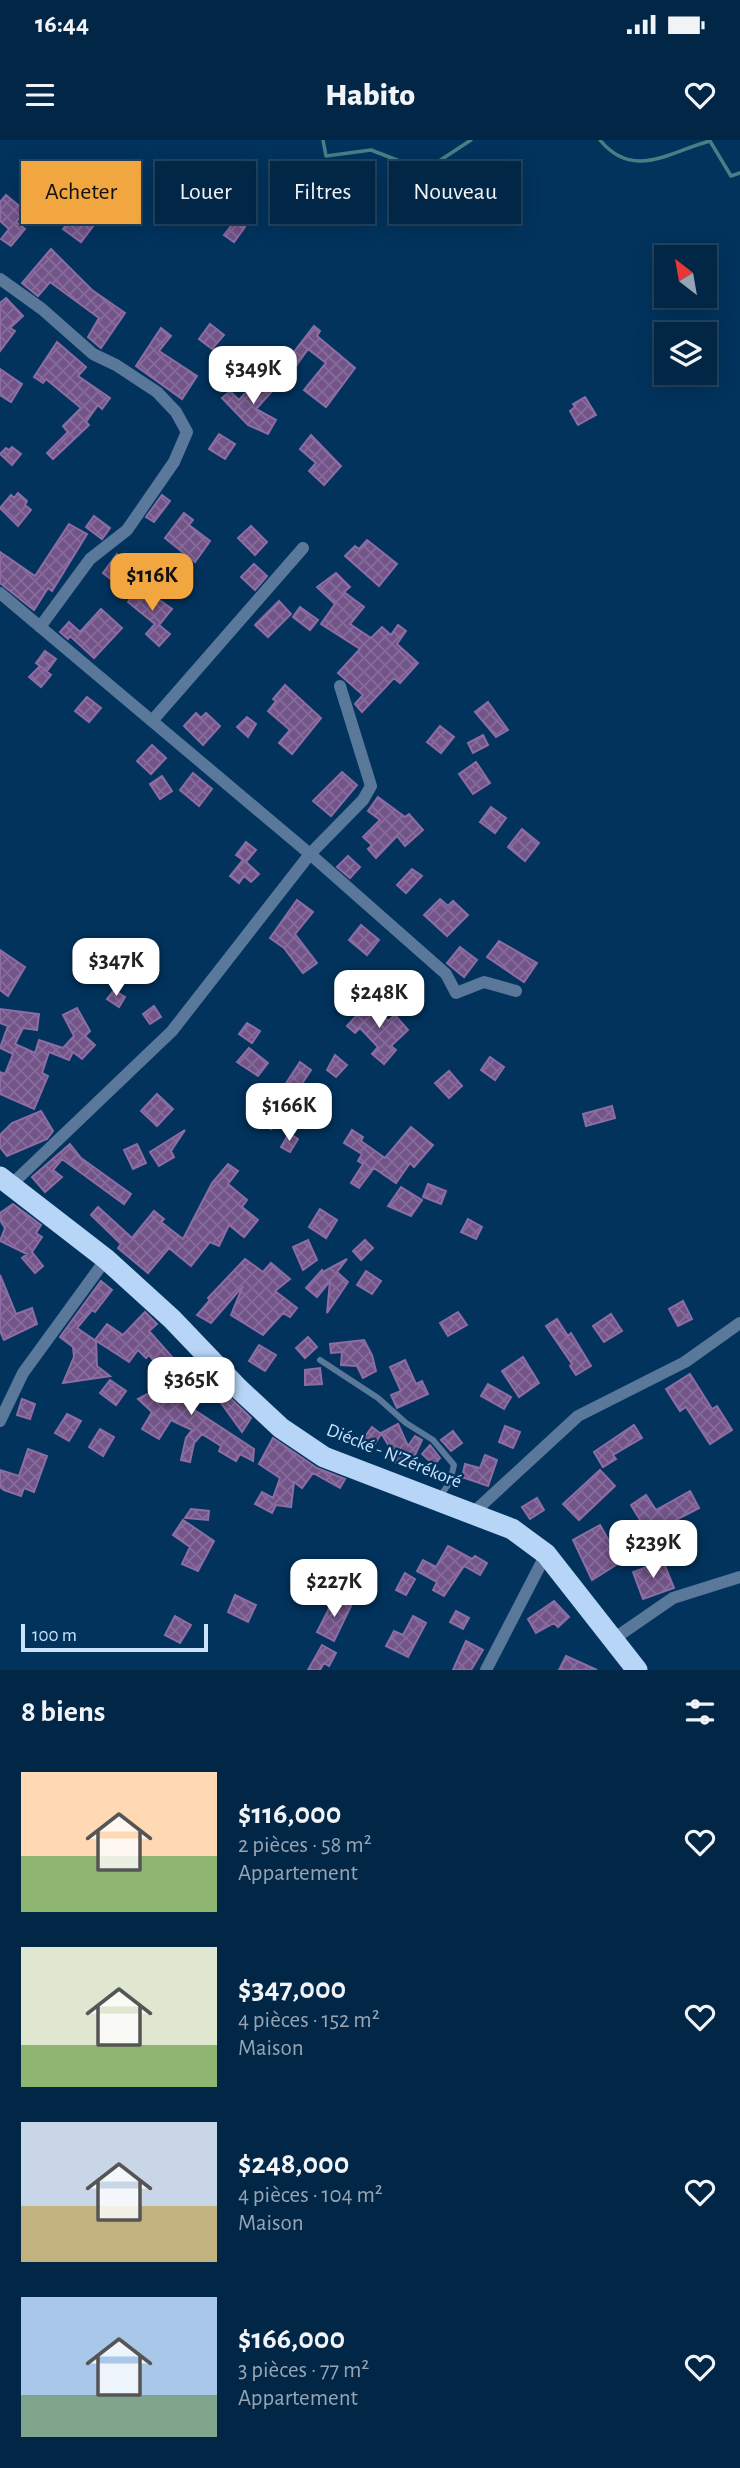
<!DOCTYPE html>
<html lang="fr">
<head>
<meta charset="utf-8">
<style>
	:root { --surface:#022646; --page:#0c2e4d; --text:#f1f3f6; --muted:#96a5b3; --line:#23435f; --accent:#f1a640 }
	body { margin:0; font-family:"Alegreya Sans",sans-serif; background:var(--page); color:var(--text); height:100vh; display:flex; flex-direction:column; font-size:26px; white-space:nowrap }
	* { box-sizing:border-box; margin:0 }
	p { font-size:23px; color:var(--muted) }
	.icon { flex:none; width:38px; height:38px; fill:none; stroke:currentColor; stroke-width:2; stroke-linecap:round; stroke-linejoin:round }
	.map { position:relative; height:1530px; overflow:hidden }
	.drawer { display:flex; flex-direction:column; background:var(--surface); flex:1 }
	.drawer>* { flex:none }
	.guide { position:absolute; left:21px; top:21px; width:698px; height:63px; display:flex; gap:14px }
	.needle { width:46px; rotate:329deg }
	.tools { position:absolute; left:654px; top:105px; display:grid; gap:14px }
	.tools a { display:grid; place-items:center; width:63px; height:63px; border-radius:0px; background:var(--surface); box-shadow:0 4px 18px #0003,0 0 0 2px var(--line); font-size:35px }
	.scale { position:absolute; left:21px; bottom:18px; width:187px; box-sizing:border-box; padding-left:7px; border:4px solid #cae3fd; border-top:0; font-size:19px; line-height:24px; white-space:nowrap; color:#cae3fd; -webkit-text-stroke:5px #02335d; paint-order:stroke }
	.price { position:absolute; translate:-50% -60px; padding:0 16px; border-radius:14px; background:#fff; color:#222; font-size:23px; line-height:46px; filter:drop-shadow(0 2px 4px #0008) }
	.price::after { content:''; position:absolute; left:50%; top:42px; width:21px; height:16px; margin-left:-10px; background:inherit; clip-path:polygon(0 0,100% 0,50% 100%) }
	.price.selected { background:var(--accent); color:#111 }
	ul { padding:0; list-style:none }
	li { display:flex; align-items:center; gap:21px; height:175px; padding:0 21px }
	li span { display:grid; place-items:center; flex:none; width:196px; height:140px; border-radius:0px; color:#555 }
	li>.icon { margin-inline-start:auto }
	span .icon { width:84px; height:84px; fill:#fffc; stroke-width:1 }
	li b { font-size:30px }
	h2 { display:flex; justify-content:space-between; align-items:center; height:84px; padding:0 21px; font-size:30px }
	.chip { padding:0 24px; border-radius:0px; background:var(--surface); box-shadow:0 4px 18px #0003,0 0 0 2px var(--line); font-size:24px; line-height:63px }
	.chip.selected { background:var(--accent); color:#111 }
	.status { display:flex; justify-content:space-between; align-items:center; height:49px; padding:0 35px; background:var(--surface); direction:ltr }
	.status svg { height:19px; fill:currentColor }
	header { display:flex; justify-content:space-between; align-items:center; height:91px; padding:0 21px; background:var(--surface); font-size:32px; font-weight:800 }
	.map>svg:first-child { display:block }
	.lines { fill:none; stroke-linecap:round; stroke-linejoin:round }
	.stream { stroke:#468085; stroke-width:3.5 }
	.building { fill:url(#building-cross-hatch); stroke:#8d6da3; stroke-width:2 }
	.lane { stroke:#59789a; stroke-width:6 }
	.street { stroke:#59789a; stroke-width:12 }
	.highway { stroke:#b7d5f6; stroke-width:21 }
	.labels { text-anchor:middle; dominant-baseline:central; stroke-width:5; stroke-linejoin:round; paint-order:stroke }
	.street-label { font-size:19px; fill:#cae3fd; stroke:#02335d }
</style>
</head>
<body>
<div class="status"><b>16:44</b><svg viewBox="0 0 49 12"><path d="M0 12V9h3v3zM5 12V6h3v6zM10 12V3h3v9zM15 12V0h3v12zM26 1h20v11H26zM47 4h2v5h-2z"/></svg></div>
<header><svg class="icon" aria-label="menu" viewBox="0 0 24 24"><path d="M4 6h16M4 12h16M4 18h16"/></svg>Habito<svg class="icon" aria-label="heart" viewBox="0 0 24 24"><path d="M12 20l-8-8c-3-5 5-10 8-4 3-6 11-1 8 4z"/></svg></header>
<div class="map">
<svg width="740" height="1530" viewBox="0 0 740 1530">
	<defs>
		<pattern id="building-cross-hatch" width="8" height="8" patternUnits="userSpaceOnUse" patternTransform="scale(1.75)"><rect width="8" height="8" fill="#735489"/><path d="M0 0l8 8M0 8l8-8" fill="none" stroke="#866c9b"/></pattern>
	</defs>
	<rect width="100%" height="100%" fill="#02335d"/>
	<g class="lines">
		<path class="stream" d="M 323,0 L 326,16 L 371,10 L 415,27 L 436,23 L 471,0
			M 600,0 C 633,41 671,11 710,1 L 731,36 L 740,33"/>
	</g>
	<path class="building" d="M 36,34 L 54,47 L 44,60 L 26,46 Z
		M 6,55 L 25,71 L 16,82 L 25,89 L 11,106 L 1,99 L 9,89 L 0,81 L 0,62 Z
		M 76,72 L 94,85 L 81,102 L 63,89 Z
		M 236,80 L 245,87 L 234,102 L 224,95 Z
		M 51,109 L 92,150 L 125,173 L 101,208 L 88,197 L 99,178 L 50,142 L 38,156 L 22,143 Z
		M 6,158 L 23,176 L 10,188 L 15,191 L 0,211 L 0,163 Z
		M 210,184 L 224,195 L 212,209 L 199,199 Z
		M 314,186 L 320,191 L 317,196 L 355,228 L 326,267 L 304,250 L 326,223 L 308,209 L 289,236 L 280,230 Z
		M 161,188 L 171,196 L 159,211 L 197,236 L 182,259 L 136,226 Z
		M 57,202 L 86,227 L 78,236 L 110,258 L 102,269 L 98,265 L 86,282 L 89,285 L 53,319 L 47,313 L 68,292 L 63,286 L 81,268 L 46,239 L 43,243 L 34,237 Z
		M 0,229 L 22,244 L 11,262 L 0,255 Z
		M 260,237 L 274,249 L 256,269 L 276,280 L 268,294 L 248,285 L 222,258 L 230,251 L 239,260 Z
		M 585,257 L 596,275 L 578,285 L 570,271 L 575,267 L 573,264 Z
		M 219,294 L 235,304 L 225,319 L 209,309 Z
		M 311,295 L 341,326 L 324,345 L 309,331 L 316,323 L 300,309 Z
		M 12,307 L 21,314 L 12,325 L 0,314 L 6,308 L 9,310 Z
		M 18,353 L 27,361 L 25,365 L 31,370 L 18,386 L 0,368 L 11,355 L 14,358 Z
		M 162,355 L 170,361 L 154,382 L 146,377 Z
		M 184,373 L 193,380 L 189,385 L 210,401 L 195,422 L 165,398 Z
		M 94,376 L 110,388 L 102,399 L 86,387 Z
		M 69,384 L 87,394 L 52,451 L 48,448 L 34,470 L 0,443 L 0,412 L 35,436 Z
		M 251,386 L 267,402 L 255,415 L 238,398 Z
		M 367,400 L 397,424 L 379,446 L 345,416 L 355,406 L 359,409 Z
		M 117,414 L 131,425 L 117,444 L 103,433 Z
		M 254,424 L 267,436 L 255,450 L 241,437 Z
		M 336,433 L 350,447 L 344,452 L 364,467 L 350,484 L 371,498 L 382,487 L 391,495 L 398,485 L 406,491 L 397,504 L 418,523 L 400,543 L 394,538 L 362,572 L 355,564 L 363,555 L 338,533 L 360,509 L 321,484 L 335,464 L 317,447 Z
		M 139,445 L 172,469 L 159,485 L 170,494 L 159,506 L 146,494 L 155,484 L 128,462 Z
		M 279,461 L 291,474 L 268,497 L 255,485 Z
		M 300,467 L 318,480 L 310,490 L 293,477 Z
		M 101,469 L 122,488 L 94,518 L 70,496 L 68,499 L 60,492 L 69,482 L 80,492 Z
		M 45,511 L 56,519 L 47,531 L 36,523 Z
		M 40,526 L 51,535 L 41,547 L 29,537 Z
		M 285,545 L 321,578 L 292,614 L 279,603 L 290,590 L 268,571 L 276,561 L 273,559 Z
		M 87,557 L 101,568 L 89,582 L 75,571 Z
		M 488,562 L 508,590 L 496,597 L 475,572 Z
		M 196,573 L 201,578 L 206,573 L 220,586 L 203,605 L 184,586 Z
		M 247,577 L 256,584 L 248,597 L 237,587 Z
		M 440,586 L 454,597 L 441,613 L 427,602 Z
		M 483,595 L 488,605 L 473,613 L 468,603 Z
		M 152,605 L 166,618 L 151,634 L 137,621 Z
		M 476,622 L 490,643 L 473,654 L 459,634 Z
		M 342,632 L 357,645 L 331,676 L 313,661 Z
		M 193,633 L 212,649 L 199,666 L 180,650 Z
		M 162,636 L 172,651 L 160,659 L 150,644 Z
		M 378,657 L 405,677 L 409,674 L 423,690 L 405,706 L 397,696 L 376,718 L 368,709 L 372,705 L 363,697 L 380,680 L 368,671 Z
		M 491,667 L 506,678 L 495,693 L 480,682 Z
		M 522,689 L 539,703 L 525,721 L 508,707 Z
		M 246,702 L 256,710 L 246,722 L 259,734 L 251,742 L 244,736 L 239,743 L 230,736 L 243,720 L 236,715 Z
		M 348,716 L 360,727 L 350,738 L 337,727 Z
		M 412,729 L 422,736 L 406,753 L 397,745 Z
		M 440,759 L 448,766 L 453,761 L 468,775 L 447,796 L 424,775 Z
		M 297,760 L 313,772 L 295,794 L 317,823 L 303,833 L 284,808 L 270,798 Z
		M 361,785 L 379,800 L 367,815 L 349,800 Z
		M 499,801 L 537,823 L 524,842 L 487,817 Z
		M 93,806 L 104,819 L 94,827 L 83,814 Z
		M 460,807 L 477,820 L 464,837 L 447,823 Z
		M 0,810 L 25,827 L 8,856 L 0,850 Z
		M 114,850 L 125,857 L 119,867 L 107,859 Z
		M 370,861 L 388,881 L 395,875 L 408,890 L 391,906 L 396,910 L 384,924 L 372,914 L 378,907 L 360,888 L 355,893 L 347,886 Z
		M 154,866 L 161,877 L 150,884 L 143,874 Z
		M 77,868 L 90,891 L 85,896 L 95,905 L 82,919 L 73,912 L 69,920 L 49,912 L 42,933 L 48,936 L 34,969 L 0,954 L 0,932 L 5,934 L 13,914 L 0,908 L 8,886 L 0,883 L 0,869 L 39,874 L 37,890 L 23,888 L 15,904 L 35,913 L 39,900 L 63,908 L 74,896 L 63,875 Z
		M 247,883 L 260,891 L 252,903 L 239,894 Z
		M 249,908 L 268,923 L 258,936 L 237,922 Z
		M 335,915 L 347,925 L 336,937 L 327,930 Z
		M 490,917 L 504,927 L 495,940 L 481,930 Z
		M 300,922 L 311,930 L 299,948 L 303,950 L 296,961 L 281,951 Z
		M 449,931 L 462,946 L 449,958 L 435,943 Z
		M 157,954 L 173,969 L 157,986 L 141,971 Z
		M 612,966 L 615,978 L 586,986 L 583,974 Z
		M 271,967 L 282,975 L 271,989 L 260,981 Z
		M 41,971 L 53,991 L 47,999 L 7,1016 L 0,1007 L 0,995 L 12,983 Z
		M 411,987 L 433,1005 L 414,1027 L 410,1023 L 396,1043 L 374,1028 L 359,1048 L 351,1043 L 363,1024 L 358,1021 L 362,1014 L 344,1003 L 352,990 L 363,997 L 361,1001 L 385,1018 Z
		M 185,990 L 171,1011 L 174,1017 L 159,1026 L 150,1012 Z
		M 289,993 L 298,999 L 290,1012 L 281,1007 Z
		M 70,1004 L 81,1018 L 131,1054 L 124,1064 L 62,1019 L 53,1030 L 62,1037 L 45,1052 L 32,1037 Z
		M 137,1004 L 146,1023 L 133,1029 L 124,1010 Z
		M 228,1024 L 238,1031 L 228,1044 L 247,1060 L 242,1067 L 258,1080 L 244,1097 L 229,1085 L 219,1106 L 210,1102 L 191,1126 L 169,1108 L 148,1133 L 118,1108 L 121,1104 L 91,1075 L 98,1067 L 132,1098 L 154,1071 L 164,1079 L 161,1082 L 183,1099 L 212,1043 Z
		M 428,1044 L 446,1051 L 441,1064 L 423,1057 Z
		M 401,1047 L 422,1060 L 411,1076 L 388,1066 Z
		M 13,1064 L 41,1085 L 36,1093 L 42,1097 L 32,1112 L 43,1126 L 35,1133 L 22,1118 L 27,1114 L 0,1101 L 5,1088 L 0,1080 L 0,1073 Z
		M 320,1069 L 337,1080 L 326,1098 L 309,1087 Z
		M 468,1079 L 482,1087 L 476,1099 L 461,1092 Z
		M 308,1100 L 317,1120 L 303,1130 L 293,1107 Z
		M 365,1100 L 373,1108 L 361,1120 L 353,1111 Z
		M 245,1119 L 263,1132 L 271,1123 L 290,1139 L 275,1151 L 297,1168 L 290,1177 L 283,1173 L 263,1195 L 231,1175 L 243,1146 L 211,1183 L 197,1175 L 210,1160 L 208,1158 Z
		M 347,1119 L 337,1132 L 348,1142 L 327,1173 L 330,1141 L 317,1157 L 306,1148 L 322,1130 L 323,1132 Z
		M 366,1131 L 381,1141 L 372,1154 L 357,1145 Z
		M 0,1135 L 16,1174 L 32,1168 L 37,1184 L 4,1200 L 0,1191 Z
		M 101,1141 L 112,1150 L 95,1172 L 92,1170 L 77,1188 L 96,1201 L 97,1226 L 110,1236 L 63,1243 L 74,1217 L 73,1207 L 60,1197 Z
		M 683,1161 L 692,1179 L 678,1186 L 669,1169 Z
		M 145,1172 L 157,1184 L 149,1191 L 174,1219 L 160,1229 L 149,1215 L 146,1218 L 138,1210 L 129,1222 L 95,1200 L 107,1184 L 123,1195 Z
		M 458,1172 L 467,1185 L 448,1196 L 440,1183 Z
		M 611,1174 L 622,1191 L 604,1202 L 593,1186 Z
		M 557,1179 L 568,1196 L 571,1193 L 591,1226 L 576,1235 L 570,1226 L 572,1224 L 546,1186 Z
		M 308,1197 L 317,1207 L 305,1218 L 296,1208 Z
		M 364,1200 L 372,1215 L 376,1231 L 363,1238 L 357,1226 L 341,1225 L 342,1212 L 331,1213 L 330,1204 Z
		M 259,1205 L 276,1215 L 265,1231 L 249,1221 Z
		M 523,1217 L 539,1243 L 519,1257 L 502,1231 Z
		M 405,1220 L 416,1244 L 422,1241 L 428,1254 L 397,1268 L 391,1255 L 401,1251 L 390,1227 Z
		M 320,1228 L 322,1244 L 305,1245 L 305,1230 Z
		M 195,1229 L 203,1245 L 210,1238 L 218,1246 L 193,1269 L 254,1309 L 253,1321 L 240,1314 L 236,1321 L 219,1311 L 221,1306 L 202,1294 L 194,1303 L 190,1322 L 181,1320 L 186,1298 L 192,1290 L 171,1280 L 159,1299 L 142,1289 L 152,1272 L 138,1259 L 151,1252 L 163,1262 L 181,1237 Z
		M 690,1234 L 712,1269 L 717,1266 L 732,1290 L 710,1304 L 686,1267 L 680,1271 L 666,1249 Z
		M 110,1240 L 126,1251 L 116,1265 L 100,1253 Z
		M 488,1244 L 511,1257 L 504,1269 L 481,1256 Z
		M 223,1251 L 251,1278 L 242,1292 L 216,1256 Z
		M 22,1259 L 35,1264 L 30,1279 L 17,1275 Z
		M 67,1274 L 81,1281 L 69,1301 L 55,1293 Z
		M 398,1284 L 408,1306 L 415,1296 L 422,1300 L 409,1328 L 394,1322 L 396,1318 L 381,1293 Z
		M 634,1285 L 642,1298 L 613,1315 L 616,1319 L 603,1327 L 594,1312 Z
		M 505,1286 L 520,1292 L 513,1308 L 499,1302 Z
		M 372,1287 L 381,1294 L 374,1305 L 364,1298 Z
		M 100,1289 L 114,1297 L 103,1316 L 89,1307 Z
		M 453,1291 L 462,1303 L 451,1311 L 441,1300 Z
		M 273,1298 L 317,1328 L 345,1339 L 340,1348 L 313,1333 L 302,1348 L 294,1342 L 291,1367 L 276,1365 L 272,1373 L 255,1364 L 262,1352 L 273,1358 L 280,1338 L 259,1324 Z
		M 430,1305 L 440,1318 L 434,1325 L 422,1314 Z
		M 28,1309 L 47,1316 L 34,1352 L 24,1348 L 21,1356 L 4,1350 L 0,1347 L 0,1330 L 19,1336 Z
		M 485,1315 L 497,1320 L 488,1346 L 462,1337 L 465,1324 L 480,1328 Z
		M 600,1330 L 615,1346 L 579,1380 L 563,1364 Z
		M 690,1351 L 699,1368 L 657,1390 L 662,1398 L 642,1410 L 637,1400 L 648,1393 L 631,1365 L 646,1355 L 656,1370 Z
		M 537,1358 L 544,1370 L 530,1379 L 522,1367 Z
		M 191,1369 L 209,1371 L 208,1380 L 185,1378 Z
		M 183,1380 L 214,1401 L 198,1431 L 182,1424 L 190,1407 L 173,1395 Z
		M 600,1385 L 612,1406 L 607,1409 L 616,1425 L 592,1440 L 573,1400 Z
		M 448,1406 L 472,1419 L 475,1416 L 487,1423 L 480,1435 L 464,1426 L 444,1456 L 433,1450 L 437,1442 L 417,1431 L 423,1420 L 436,1427 Z
		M 663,1421 L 674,1448 L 643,1459 L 633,1432 Z
		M 331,1427 L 345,1435 L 339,1445 L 325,1438 Z
		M 405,1433 L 415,1439 L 406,1455 L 396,1450 Z
		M 235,1455 L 256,1465 L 248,1482 L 228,1472 Z
		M 335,1457 L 351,1466 L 334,1501 L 317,1492 Z
		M 554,1461 L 569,1477 L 558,1487 L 554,1483 L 536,1493 L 528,1479 Z
		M 456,1471 L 469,1478 L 463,1489 L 450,1482 Z
		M 175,1476 L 191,1485 L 180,1503 L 165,1495 Z
		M 413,1476 L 426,1483 L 408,1517 L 386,1506 L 394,1491 L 403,1495 Z
		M 466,1501 L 483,1510 L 471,1530 L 453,1530 Z
		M 322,1505 L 336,1513 L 329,1526 L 324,1523 L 320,1530 L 308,1530 Z
		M 566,1516 L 597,1530 L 559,1530 Z"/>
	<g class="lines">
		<path class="lane" d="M 320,1220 L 378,1258 L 406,1283 L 433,1300 L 454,1325 L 450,1342 L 439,1358"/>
		<path class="street" d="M 0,139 L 42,169 L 93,214 L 116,225 L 157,252 L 176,272 L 187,292 L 174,322 L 127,390 L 90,419 L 40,487
			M 0,453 L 310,714 L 446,834 L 456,853 L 484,842 L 516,851
			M 152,581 L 303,408
			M 12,1044 L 172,891 L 310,714 L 363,660 L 371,646 L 340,546
			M 0,1281 L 23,1233 L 106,1119
			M 474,1372 L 578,1276 L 685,1222 L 740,1183
			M 615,1498 L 673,1458 L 740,1437
			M 486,1530 L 546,1414"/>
		<path class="highway" d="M 0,1037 L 106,1119 L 172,1179 L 238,1248 L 281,1288 L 324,1317 L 512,1389 L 546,1414 L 637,1530"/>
	</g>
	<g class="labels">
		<g class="street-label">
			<text transform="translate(394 1316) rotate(22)">Diécké - N'Zérékoré</text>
		</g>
	</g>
</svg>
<div class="tools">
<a><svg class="needle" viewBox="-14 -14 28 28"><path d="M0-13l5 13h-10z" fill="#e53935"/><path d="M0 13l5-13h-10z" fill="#96a5b3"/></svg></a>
<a><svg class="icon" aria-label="layers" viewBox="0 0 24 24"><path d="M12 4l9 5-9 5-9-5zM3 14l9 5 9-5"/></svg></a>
</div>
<div class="scale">100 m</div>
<b class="price" style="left:253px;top:266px">$349K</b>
<b class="price selected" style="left:152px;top:473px">$116K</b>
<b class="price" style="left:116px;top:858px">$347K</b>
<b class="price" style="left:379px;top:890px">$248K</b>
<b class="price" style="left:289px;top:1003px">$166K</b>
<b class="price" style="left:191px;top:1277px">$365K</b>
<b class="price" style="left:653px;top:1440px">$239K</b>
<b class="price" style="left:334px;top:1479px">$227K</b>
<div class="guide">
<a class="chip selected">Acheter</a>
<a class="chip">Louer</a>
<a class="chip">Filtres</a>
<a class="chip">Nouveau</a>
</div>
</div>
<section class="drawer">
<h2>8 biens<svg class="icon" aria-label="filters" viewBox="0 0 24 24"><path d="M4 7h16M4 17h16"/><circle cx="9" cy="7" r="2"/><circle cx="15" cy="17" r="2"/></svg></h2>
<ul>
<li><span style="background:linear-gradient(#ffd9b3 60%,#8fb573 0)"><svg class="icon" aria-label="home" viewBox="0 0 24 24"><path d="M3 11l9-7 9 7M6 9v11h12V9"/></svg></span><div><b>$116,000</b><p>2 pièces · 58 m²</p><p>Appartement</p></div><svg class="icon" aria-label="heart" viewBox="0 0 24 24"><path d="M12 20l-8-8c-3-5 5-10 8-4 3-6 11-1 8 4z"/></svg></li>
<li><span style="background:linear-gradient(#dfe7d0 70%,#8fb573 0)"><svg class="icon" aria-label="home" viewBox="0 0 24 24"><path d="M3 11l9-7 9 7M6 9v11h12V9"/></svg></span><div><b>$347,000</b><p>4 pièces · 152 m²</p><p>Maison</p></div><svg class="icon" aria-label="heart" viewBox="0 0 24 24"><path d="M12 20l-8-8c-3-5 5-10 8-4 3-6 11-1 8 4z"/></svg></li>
<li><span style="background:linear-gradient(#c9d6e8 60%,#c2b280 0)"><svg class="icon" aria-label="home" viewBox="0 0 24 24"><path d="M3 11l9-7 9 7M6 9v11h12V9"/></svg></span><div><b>$248,000</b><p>4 pièces · 104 m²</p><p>Maison</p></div><svg class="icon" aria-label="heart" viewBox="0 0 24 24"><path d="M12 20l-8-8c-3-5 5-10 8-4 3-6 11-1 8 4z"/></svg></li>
<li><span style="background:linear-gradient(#a9c7e8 70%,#7fa58c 0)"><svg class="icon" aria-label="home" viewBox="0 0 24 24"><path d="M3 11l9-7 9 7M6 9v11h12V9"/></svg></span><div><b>$166,000</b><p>3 pièces · 77 m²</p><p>Appartement</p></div><svg class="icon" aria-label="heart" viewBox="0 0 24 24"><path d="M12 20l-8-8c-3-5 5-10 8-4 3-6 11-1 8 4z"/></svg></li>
</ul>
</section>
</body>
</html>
